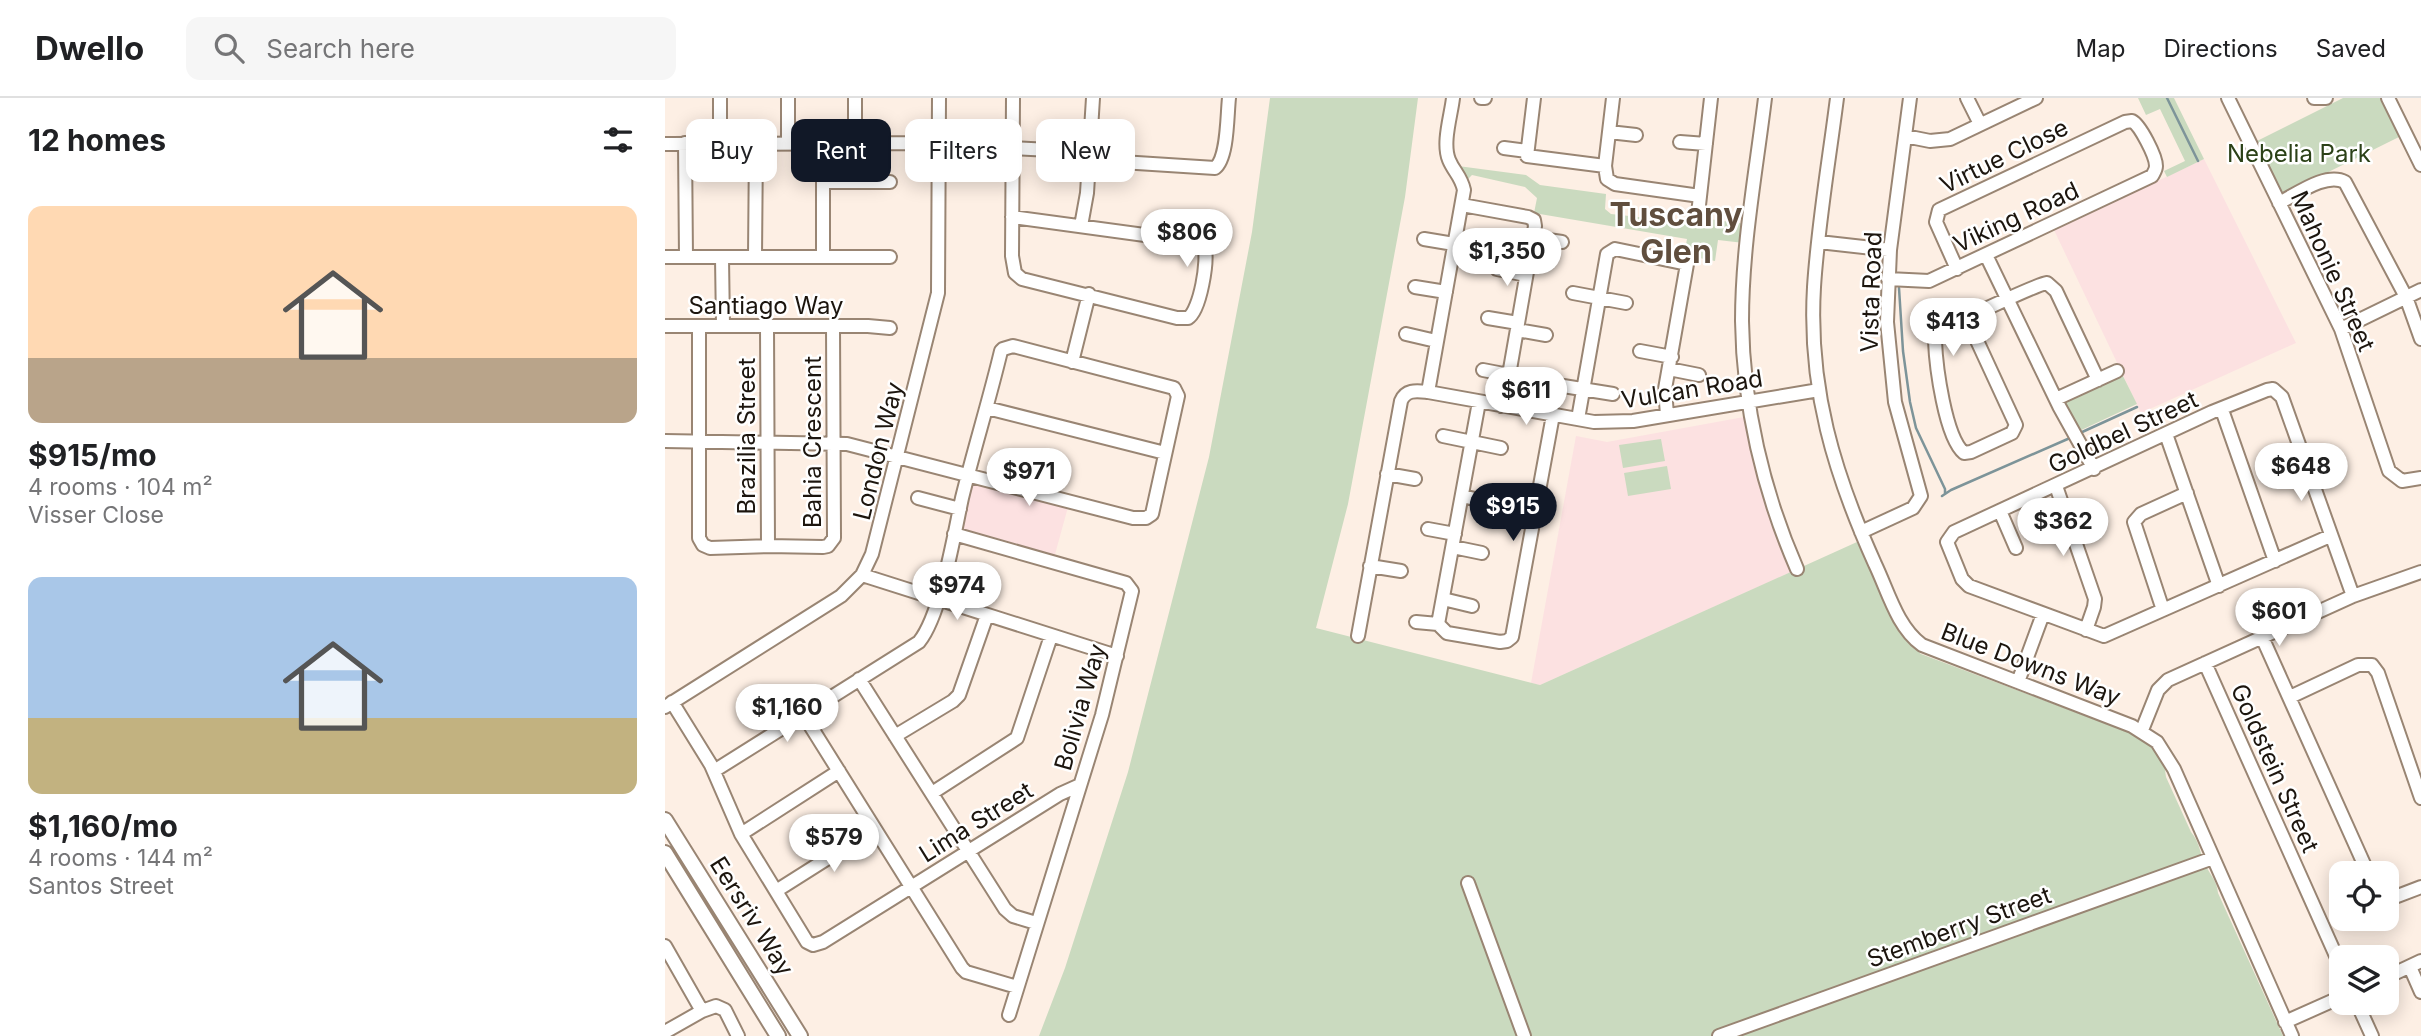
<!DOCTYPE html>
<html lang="en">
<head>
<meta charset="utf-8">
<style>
	:root { --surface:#fff; --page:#f6f6f6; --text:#202124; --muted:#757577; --line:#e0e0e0; --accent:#111827 }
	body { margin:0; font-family:Inter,sans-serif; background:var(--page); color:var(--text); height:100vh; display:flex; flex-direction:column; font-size:26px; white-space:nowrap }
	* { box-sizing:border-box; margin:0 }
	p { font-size:23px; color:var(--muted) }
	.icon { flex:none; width:38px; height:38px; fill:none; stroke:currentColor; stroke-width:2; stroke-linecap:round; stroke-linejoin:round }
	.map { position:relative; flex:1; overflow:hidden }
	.sheet { display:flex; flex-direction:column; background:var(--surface); width:665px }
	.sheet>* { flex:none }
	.guide { position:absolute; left:21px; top:21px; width:665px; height:63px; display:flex; gap:14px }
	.controls { position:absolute; left:1664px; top:763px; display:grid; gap:14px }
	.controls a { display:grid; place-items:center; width:70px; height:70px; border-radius:14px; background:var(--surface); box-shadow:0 4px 18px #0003; font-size:35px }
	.price { position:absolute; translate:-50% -60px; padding:0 16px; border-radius:24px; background:#fff; color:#222; font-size:23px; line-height:46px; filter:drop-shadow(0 2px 4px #0008) }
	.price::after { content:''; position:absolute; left:50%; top:42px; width:21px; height:16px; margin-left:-10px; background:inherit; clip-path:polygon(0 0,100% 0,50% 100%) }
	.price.on { background:var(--accent); color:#fff }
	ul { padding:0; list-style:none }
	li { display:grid; align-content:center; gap:14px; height:371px; padding:0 28px }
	li span { display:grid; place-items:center; height:217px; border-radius:14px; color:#555 }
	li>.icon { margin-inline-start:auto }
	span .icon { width:126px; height:126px; fill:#fffc; stroke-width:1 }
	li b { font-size:30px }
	h2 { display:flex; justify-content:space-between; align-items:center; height:84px; padding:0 28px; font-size:30px }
	.tag { padding:0 24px; border-radius:14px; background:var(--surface); box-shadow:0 4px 18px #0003; font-size:24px; line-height:63px }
	.tag.on { background:var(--accent); color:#fff }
	header { display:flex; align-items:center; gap:42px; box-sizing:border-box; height:98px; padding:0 35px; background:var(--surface); border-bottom:2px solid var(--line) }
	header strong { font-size:33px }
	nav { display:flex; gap:38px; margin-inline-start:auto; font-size:24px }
	.search { width:490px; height:63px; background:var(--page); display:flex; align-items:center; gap:18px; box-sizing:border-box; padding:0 24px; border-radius:14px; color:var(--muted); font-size:26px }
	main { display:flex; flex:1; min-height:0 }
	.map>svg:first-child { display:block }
	.education { fill:#fce1e1 }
	.green { fill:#cadabf }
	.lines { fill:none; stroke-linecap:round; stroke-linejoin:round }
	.stream { stroke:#7d9499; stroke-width:2.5 }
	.minor-casing { stroke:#998573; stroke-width:16 }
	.major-casing { stroke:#998573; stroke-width:18 }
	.minor { stroke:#fff; stroke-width:12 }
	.major { stroke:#fff; stroke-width:14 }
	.labels { text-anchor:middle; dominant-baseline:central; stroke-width:5; stroke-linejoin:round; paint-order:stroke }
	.park-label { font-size:24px; fill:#2b4117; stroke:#fff }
	.street-label { font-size:24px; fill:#1c150e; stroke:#fff }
	.district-label { font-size:32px; font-weight:bold; fill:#604e3e; stroke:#fff }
</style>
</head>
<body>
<header>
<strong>Dwello</strong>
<div class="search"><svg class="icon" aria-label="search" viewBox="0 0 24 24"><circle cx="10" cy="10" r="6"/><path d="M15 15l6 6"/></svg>Search here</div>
<nav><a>Map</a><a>Directions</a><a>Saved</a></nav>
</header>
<main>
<section class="sheet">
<h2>12 homes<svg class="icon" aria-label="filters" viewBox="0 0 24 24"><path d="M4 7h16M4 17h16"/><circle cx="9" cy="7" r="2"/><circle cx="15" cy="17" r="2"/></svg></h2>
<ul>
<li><span style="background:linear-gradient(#ffd9b3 70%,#b9a48a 0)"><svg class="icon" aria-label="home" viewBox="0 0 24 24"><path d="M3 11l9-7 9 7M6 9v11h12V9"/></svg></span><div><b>$915/mo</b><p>4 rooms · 104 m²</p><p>Visser Close</p></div></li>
<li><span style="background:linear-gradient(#a9c7e8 65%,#c2b280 0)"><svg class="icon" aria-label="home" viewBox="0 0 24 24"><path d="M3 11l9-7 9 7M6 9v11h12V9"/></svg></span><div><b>$1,160/mo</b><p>4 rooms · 144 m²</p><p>Santos Street</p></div></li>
</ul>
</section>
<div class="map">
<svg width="1756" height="938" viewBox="0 0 1756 938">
	<rect width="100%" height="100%" fill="#fdefe4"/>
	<path class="education" d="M 1539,61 L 1631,245 L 1476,315 L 1389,132 Z
		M 1079,319 L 1099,400 L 1126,474 L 875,587 L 866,585 L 911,338 L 942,344 Z
		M 308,385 L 403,409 L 389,460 L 296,432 Z"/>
	<path class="green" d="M 605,0 L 753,0 L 740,99 L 683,406 L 651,530 L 875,587 L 1192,444 L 1234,534 L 1244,546 L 1256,556 L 1471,637 L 1487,648 L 1499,665 L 1501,679 L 1526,734 C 1535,744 1535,758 1542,770 C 1547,779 1552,784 1553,795 L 1618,938 L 374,938 L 400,870 L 463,674 L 544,359 L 587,134 Z
		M 1473,0 L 1509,0 L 1539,61 L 1502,79 L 1499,73 L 1520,63 L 1495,11 L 1481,17 Z
		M 1678,0 L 1716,0 L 1734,39 L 1617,97 L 1592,43 Z
		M 793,68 L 861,77 L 875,87 L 941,96 L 940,111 L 946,116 L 1019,124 C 1027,119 1035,117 1043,121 L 1081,126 L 1079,145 L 1053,142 L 1050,163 L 1019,157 L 1022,141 L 869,115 L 872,100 L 860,89 L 807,77 L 801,83 Z
		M 1456,274 L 1472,306 L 1412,334 L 1399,310 L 1402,300 Z
		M 996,341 L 1000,363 L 958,370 L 954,347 Z
		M 1002,368 L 1006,391 L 963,398 L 959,375 Z"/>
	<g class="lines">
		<path class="stream" d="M 1502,0 L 1533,63
			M 1234,190 L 1238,253 L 1245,304 L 1251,330 L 1280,391 L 1280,396
			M 1415,335 L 1472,309
			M 1277,398 L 1286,392 L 1405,340"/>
		<g class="minor-casing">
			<path id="minor" d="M 55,0 L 55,45
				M 123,0 L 123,45
				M 190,0 L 190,45
				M 816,0 L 820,0
				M 869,0 L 862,58 L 940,68
				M 948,0 L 940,68 L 942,81 L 950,86 L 1035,98
				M 1100,0 C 1091,74 1077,148 1077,223 C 1078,307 1098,393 1132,471
				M 1172,0 C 1164,63 1153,126 1149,189 C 1143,290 1169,375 1210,466 C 1223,493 1232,529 1257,547 L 1467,628 L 1492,644 L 1509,671 L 1627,938
				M 1302,0 L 1315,26
				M 1563,0 L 1676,231 L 1724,373 L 1737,383 L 1756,380
				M 1649,0 L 1661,0
				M 1723,0 L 1756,67
				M 944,34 L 971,37
				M 1240,38 L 1265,43 L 1285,41 L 1371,0
				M 1015,44 L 1041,46
				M 20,45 L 21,159
				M 0,46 L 275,45
				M 158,46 L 158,159
				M 347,50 L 425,54
				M 839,50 L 862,53
				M 425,62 L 550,70 C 563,60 562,17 564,0
				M 158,84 L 225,84
				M 1614,105 C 1632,96 1661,74 1680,84 L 1741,199 L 1756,241
				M 797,107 L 863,119 L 869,122 L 870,128 L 844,277 L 836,308
				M 1033,116 L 1046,0
				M 347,119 L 531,144 L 539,148 C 544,161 535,213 523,220 L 512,220 L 357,181 L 350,175 L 347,158 L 348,0
				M 416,128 L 422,95 L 428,0
				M 869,140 L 897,144
				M 759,141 L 789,146
				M 1154,144 L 1225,152
				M 1321,157 L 1394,308 L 1429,371
				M 0,159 L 225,159
				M 90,159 L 91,45
				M 57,160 L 58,228
				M 832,171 L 861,177
				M 1223,181 L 1264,183 L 1487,78 C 1489,74 1491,72 1491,68 C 1491,58 1475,27 1467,23 L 1460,24 L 1274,112 L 1271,124 L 1292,171
				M 750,189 L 781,194
				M 908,195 L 961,205
				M 823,220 L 853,225
				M 1302,221 L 1351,327 L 1347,335 L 1306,354 L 1299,355 C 1280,339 1271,268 1270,243 C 1272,239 1272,237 1276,234 C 1284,227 1373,186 1382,185 L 1391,193 L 1433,282
				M 0,228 L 203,228 L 225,230
				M 34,228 L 34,440 L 38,447 L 45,450 L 103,448 L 158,449 L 163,448 L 169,440 L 168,228
				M 102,228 L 103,448
				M 1676,231 L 1756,192
				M 852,232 L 881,237
				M 741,236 L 771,243
				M 975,253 L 1007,259
				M 407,264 L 424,196
				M 1004,271 L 1034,277
				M 818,272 L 844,277
				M 892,287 L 948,296
				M 763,294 L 799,92 C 796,78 789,74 784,62 C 777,45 786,18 788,0
				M 1391,301 L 1452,273
				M 322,310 L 500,355
				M 1557,312 L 1610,463
				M 913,321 L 942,156 L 950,151 L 1022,166 L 1000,291 L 1002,317
				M 1501,336 L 1554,488
				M 778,338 L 836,350
				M 0,343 L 182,346 L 468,420 L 481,420 L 487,416 L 513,298 L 509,290 L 348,248 L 338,251 L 336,253 C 324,303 309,351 297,400 C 289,437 276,517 254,544 L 49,673
				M 722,376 L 750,381
				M 1391,388 L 1430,501 L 1429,509 L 1421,532
				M 797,398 L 827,405
				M 253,400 L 295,411
				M 1335,413 L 1351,450
				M 763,431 L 790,436
				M 1196,434 L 1248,410 L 1256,398 L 1230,304 L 1222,224 L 1225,152 L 1245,0
				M 289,436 L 461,485 L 467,493 L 437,617 L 344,917
				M 1665,438 L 1439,538 L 1304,488 L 1297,481 L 1282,444 L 1289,434 L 1547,314 L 1602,292 L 1608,291 L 1617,299 L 1688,498
				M 788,449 L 817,455
				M 705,468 L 736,473
				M 197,477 L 452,558
				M 778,501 L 807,508
				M 1498,512 L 1469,424 L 1476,416 L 1522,395
				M 751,524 L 773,526 L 782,535 L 835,544 L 842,543 L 847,539 L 888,317
				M 773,526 L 814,304
				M 693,538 L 736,303 C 741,291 752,293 763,294 L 929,324 L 968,323 L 1154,292
				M 1597,539 L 1703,775
				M 1540,565 L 1676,869
				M 194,581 L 340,811 L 348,818 L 371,825
				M 1353,584 L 1378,516
				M 1625,599 L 1693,567 L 1707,567 L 1713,575 L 1756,700
				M 7,604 L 46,667 L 76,736 L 142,844 L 148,847 L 158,844 L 395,696 L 415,687
				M 0,609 L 176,498 L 197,477 L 207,456 L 273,195 L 274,0
				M 138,616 L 297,870 L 301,874 L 352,889
				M 1477,632 L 1493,592 L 1503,582 L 1688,498 L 1756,474
				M 230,638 L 288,603 L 294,597 L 322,517
				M 267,695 L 352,640 L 386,538
				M 76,736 L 174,673
				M 803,785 L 859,938
				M 111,793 L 209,731
				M 1722,802 L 1756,789
				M 0,848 L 37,913
				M 1745,869 L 1756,894
				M 1722,879 L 1756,863
				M 1692,905 L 1707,938
				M 1620,924 L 1676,899
				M 0,934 L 37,913 L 51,908 L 60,912 L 73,938
				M 1054,938 L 1548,760"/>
		</g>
		<g class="major-casing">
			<path id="major" d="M 0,722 L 135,938
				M 0,755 L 113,938"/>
		</g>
		<use href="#minor" class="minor"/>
		<use href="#major" class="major"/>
	</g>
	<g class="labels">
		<g class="park-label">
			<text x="1634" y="55">Nebelia Park</text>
		</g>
		<g class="street-label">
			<text transform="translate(1339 58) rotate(-26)">Virtue Close</text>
			<text transform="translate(1351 119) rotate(-25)">Viking Road</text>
			<text transform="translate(1668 173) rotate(66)">Mahonie Street</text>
			<text transform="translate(1206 194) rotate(-88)">Vista Road</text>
			<text x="101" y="207">Santiago Way</text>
			<text transform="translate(1027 291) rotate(-9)">Vulcan Road</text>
			<text transform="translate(1458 334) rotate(-25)">Goldbel Street</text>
			<text transform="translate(81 338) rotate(-90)">Brazilia Street</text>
			<text transform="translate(147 344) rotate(-90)">Bahia Crescent</text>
			<text transform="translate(213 353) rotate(-76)">London Way</text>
			<text transform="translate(1366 566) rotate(21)">Blue Downs Way</text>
			<text transform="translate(415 609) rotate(-74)">Bolivia Way</text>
			<text transform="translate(1610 670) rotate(66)">Goldstein Street</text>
			<text transform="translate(311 724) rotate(-32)">Lima Street</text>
			<text transform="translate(87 818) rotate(58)">Eersriv Way</text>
			<text transform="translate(1294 829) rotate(-20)">Stemberry Street</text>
		</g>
		<g class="district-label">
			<text x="1011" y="116">Tuscany<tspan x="1011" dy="37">Glen</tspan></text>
		</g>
	</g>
</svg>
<div class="controls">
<a><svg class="icon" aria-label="locate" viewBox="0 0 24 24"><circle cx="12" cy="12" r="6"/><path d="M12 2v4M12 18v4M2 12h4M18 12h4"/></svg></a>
<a><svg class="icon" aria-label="layers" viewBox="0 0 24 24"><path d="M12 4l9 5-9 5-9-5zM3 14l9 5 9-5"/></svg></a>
</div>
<b class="price" style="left:522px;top:171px">$806</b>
<b class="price" style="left:842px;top:190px">$1,350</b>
<b class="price" style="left:1288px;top:260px">$413</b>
<b class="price" style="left:861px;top:329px">$611</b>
<b class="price" style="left:1636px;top:405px">$648</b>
<b class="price" style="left:364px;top:410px">$971</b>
<b class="price on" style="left:848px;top:445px">$915</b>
<b class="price" style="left:1398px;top:460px">$362</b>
<b class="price" style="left:292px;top:524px">$974</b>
<b class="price" style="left:1614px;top:550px">$601</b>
<b class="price" style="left:122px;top:646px">$1,160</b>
<b class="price" style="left:169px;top:776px">$579</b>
<div class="guide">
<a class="tag">Buy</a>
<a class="tag on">Rent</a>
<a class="tag">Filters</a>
<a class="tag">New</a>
</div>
</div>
</main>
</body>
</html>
